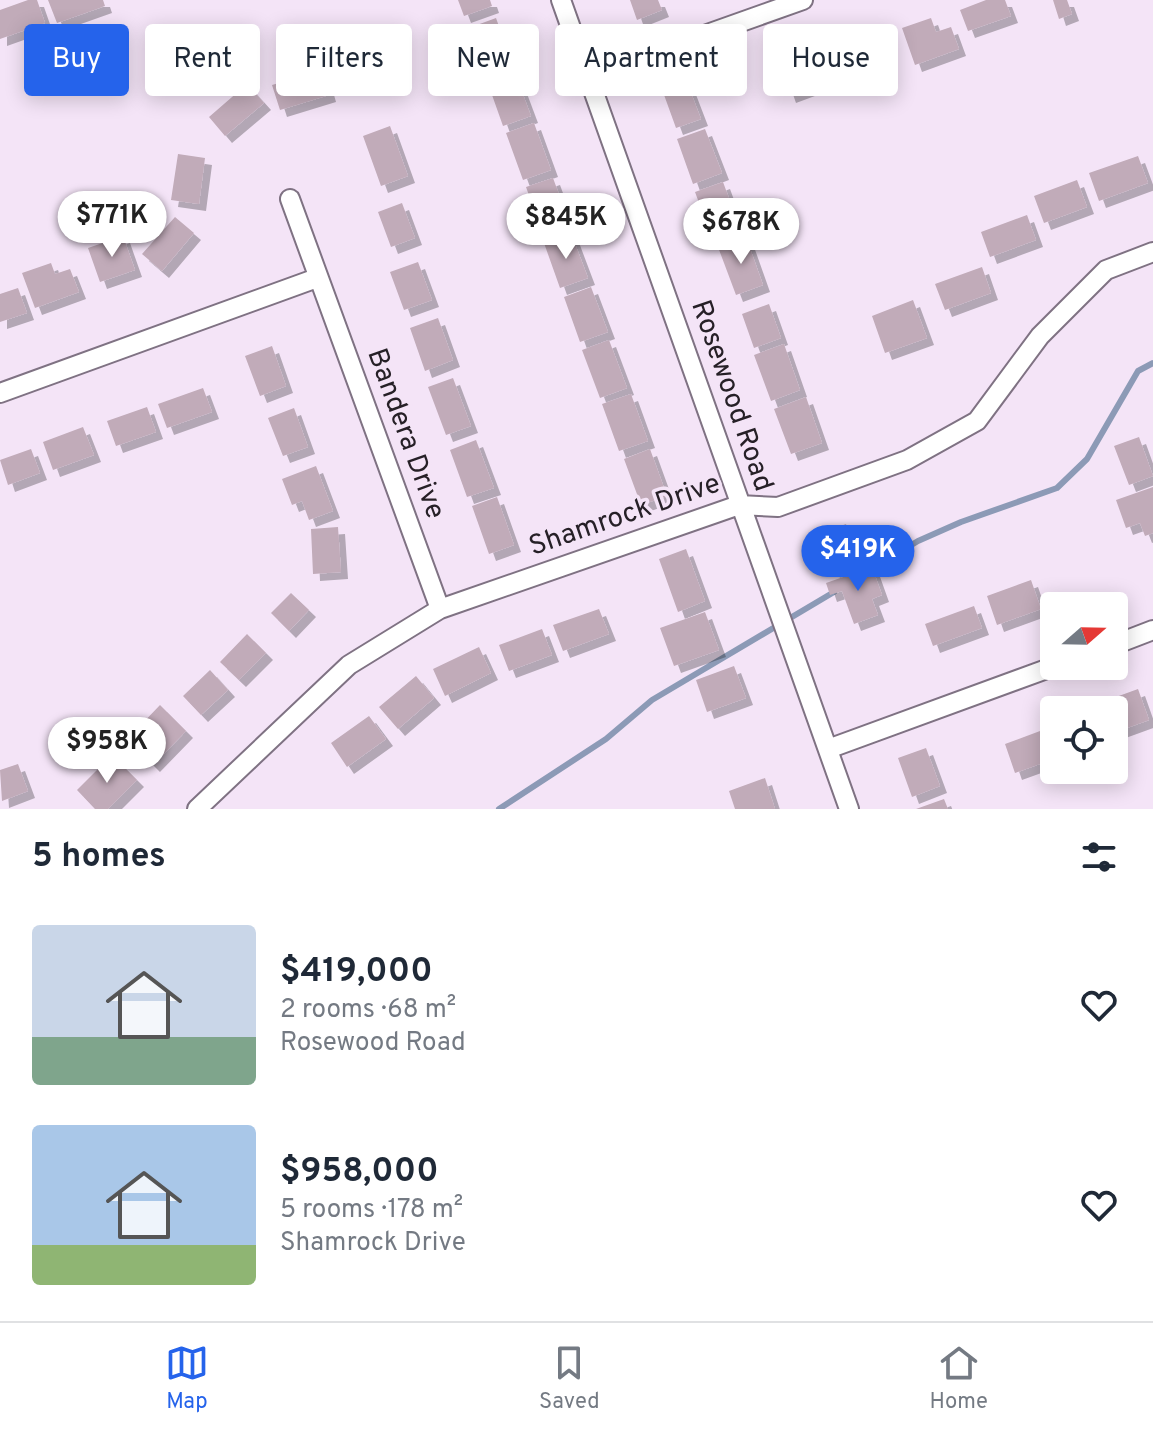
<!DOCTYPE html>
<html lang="en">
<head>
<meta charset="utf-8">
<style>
	:root { --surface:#fff; --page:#f6f6f7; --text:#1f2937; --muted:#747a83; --line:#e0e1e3; --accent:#2563eb }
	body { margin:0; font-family:Overpass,sans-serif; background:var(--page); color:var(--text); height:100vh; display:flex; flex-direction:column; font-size:30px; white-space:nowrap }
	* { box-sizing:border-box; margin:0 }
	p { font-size:26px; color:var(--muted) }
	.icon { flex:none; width:44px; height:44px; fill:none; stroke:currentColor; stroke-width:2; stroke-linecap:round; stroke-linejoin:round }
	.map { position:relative; height:809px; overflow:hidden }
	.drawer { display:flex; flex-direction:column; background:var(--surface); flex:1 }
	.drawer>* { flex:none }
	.guide { position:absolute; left:24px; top:24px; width:1106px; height:72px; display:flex; gap:16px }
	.needle { width:52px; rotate:70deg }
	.tools { position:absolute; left:1040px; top:592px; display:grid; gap:16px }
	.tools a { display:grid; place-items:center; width:88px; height:88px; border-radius:8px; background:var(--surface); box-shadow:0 4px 20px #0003; font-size:40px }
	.price { position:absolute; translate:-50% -68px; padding:0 18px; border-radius:28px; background:#fff; color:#222; font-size:26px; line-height:52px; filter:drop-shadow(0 2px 4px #0008) }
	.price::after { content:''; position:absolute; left:50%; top:48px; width:24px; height:18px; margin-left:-12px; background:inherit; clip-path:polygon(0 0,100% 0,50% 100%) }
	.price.selected { background:var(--accent); color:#fff }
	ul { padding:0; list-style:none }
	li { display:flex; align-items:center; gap:24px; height:200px; padding:0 32px }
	li span { display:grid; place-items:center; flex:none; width:224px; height:160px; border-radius:8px; color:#555 }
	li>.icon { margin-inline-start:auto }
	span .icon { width:96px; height:96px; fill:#fffc; stroke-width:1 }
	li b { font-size:34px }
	h2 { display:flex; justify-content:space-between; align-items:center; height:96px; padding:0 32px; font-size:34px }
	.tag { padding:0 28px; border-radius:8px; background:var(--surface); box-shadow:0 4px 20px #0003; font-size:28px; line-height:72px }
	.tag.selected { background:var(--accent); color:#fff }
	.tabs { display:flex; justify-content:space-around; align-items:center; height:112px; border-top:2px solid var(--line); background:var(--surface); font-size:22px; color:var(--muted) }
	.tabs a { display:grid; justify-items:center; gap:4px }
	.tabs .selected { color:var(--accent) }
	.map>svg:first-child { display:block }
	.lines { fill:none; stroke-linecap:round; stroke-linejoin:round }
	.stream { stroke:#8c9ab6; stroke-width:6 }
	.building { fill:#c1abb9; filter:url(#shadow) }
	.street-casing { stroke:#7f7283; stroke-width:22 }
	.street { stroke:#fff; stroke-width:18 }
	.labels { text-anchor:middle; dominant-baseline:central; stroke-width:7; stroke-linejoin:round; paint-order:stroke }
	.street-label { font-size:28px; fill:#262027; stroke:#f4e4f7 }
</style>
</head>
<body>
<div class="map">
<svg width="1153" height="809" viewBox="0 0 1153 809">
	<defs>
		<filter id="shadow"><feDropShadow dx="7" dy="7" stdDeviation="0" flood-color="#0004"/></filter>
	</defs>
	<rect width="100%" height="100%" fill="#f4e4f7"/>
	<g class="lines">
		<path class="stream" d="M 868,571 L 918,541 L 961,522 L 1057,488 L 1087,459 L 1138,371 L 1153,363
			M 499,809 L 606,739 L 652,700 L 834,592"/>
	</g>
	<path class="building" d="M 28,0 L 37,0 L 45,23 L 0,39 L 0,10 Z
		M 48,0 L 103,0 L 105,6 L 57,23 Z
		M 458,0 L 490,0 L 492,6 L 464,16 Z
		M 630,0 L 658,0 L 662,10 L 637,20 Z
		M 986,0 L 1005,0 L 1011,16 L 968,31 L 960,10 Z
		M 1053,0 L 1067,0 L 1072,14 L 1059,19 Z
		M 496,18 L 511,60 L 481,71 L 466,29 Z
		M 931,18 L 936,32 L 951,27 L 959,49 L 915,65 L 902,28 Z
		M 879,33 L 889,59 L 842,76 L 833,50 Z
		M 825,54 L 835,79 L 789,96 L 780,70 Z
		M 513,68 L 531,116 L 503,126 L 486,78 Z
		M 322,70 L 329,95 L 280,110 L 272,85 Z
		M 683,72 L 701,119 L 676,128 L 659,81 Z
		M 247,84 L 264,103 L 225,136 L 209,117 Z
		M 534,123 L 551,170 L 523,180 L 506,133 Z
		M 390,126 L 408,176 L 381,186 L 363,136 Z
		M 705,129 L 722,173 L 693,184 L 677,139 Z
		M 178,154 L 205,158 L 199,204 L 171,200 Z
		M 1138,156 L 1148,183 L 1099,201 L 1089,173 Z
		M 553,178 L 570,224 L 542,234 L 537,220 L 529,223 L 522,204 L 531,201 L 526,187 Z
		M 1077,180 L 1087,207 L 1044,223 L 1034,196 Z
		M 723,182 L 740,228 L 712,238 L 695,192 Z
		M 402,203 L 415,238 L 391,247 L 378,212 Z
		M 1027,215 L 1036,240 L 990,257 L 981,232 Z
		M 175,217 L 194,233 L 162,271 L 142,254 Z
		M 571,233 L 588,278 L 560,288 L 544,243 Z
		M 123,236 L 135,270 L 100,282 L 88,248 Z
		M 746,237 L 763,285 L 736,295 L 718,247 Z
		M 418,262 L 432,300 L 404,310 L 390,272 Z
		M 51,263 L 55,274 L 70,269 L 79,292 L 35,308 L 22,273 Z
		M 982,267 L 991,293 L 945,310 L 935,284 Z
		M 591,287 L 608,332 L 580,342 L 564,297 Z
		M 18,288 L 27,313 L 0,322 L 0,294 Z
		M 913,300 L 927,338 L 885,353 L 872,316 Z
		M 769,304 L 781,338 L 754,348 L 742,314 Z
		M 438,318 L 453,360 L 425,371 L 410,328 Z
		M 609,340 L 627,388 L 600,398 L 582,350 Z
		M 784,344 L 800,390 L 771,401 L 754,355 Z
		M 272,346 L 286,386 L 260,396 L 245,356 Z
		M 453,378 L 471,426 L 446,435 L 428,387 Z
		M 203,388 L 212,412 L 167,428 L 158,404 Z
		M 631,394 L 648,441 L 619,451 L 602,404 Z
		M 806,397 L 822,443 L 791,454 L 774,409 Z
		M 147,407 L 156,432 L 116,446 L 107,421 Z
		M 294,408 L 308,447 L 283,456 L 268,418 Z
		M 83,427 L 94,455 L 53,470 L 43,442 Z
		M 1139,437 L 1153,476 L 1129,485 L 1114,446 Z
		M 476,440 L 494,488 L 467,497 L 450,450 Z
		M 31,449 L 40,473 L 8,485 L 0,460 Z
		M 650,449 L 667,496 L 641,505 L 624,459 Z
		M 316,466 L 333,511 L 309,520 L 302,501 L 292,505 L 282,479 Z
		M 1153,487 L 1153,533 L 1145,536 L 1140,523 L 1126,528 L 1116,500 Z
		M 497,497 L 514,545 L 489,554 L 472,506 Z
		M 846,524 L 859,562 L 833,571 L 819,534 Z
		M 338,527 L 341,572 L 313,574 L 311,529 Z
		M 686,549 L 705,601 L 678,612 L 659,559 Z
		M 872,567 L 882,595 L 872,599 L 878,615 L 854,624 L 842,591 L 830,595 L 826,583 Z
		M 1031,580 L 1041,609 L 997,625 L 987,596 Z
		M 291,593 L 309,610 L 289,631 L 271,613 Z
		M 974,606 L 982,628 L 933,646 L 925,624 Z
		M 599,609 L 609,634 L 563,651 L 553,625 Z
		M 705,612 L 719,650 L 674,666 L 660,628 Z
		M 542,629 L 552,655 L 509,671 L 499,645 Z
		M 247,634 L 266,653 L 239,680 L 220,662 Z
		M 479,647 L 491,673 L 445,696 L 433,669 Z
		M 734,666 L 746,698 L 707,712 L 696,680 Z
		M 210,670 L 228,690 L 201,715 L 183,696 Z
		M 416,676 L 434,698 L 398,729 L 379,707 Z
		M 1138,689 L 1149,720 L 1116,732 L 1114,710 L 1108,710 L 1105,701 Z
		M 160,705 L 186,731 L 153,765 L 134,746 L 145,735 L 138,728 Z
		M 369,716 L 386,739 L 347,767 L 331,743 Z
		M 1040,731 L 1051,760 L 1015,773 L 1005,744 Z
		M 926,748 L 940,786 L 912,797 L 898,758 Z
		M 112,755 L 137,780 L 108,809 L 95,809 L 77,790 Z
		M 18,764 L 28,791 L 2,801 L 0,770 Z
		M 765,778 L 775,809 L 735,809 L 729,791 Z
		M 944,799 L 948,809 L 916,809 Z"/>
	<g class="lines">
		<g class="street-casing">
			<path id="street" d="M 561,0 L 849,809
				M 589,76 L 803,0
				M 290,199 L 440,609
				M 0,393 L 317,278
				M 1114,645 L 1153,630
				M 828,749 L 1055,666
				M 197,809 L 349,665 L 440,609 L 739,505 L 778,507 L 907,460 L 977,421 L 1040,336 L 1106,270 L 1153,252"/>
		</g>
		<use href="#street" class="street"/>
	</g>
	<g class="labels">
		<g class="street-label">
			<text transform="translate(731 396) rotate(71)">Rosewood Road</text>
			<text transform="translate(405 434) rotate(70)">Bandera Drive</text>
			<text transform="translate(625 516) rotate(-19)">Shamrock Drive</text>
		</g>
	</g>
</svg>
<div class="tools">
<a><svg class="needle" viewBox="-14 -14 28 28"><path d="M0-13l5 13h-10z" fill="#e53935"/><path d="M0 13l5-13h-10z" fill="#747a83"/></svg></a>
<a><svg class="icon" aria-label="locate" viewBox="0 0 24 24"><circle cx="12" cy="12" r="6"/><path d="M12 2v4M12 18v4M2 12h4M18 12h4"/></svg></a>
</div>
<b class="price" style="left:112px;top:259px">$771K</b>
<b class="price" style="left:566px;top:261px">$845K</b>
<b class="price" style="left:741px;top:266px">$678K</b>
<b class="price selected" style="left:858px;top:593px">$419K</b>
<b class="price" style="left:107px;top:785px">$958K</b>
<div class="guide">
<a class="tag selected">Buy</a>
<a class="tag">Rent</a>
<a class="tag">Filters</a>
<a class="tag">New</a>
<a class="tag">Apartment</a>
<a class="tag">House</a>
</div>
</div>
<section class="drawer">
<h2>5 homes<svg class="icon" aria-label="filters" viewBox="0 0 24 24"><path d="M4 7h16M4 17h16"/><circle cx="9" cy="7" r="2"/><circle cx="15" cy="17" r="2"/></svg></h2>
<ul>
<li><span style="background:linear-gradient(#c9d6e8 70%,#7fa58c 0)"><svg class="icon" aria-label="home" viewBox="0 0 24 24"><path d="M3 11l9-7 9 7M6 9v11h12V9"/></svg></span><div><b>$419,000</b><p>2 rooms · 68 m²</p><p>Rosewood Road</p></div><svg class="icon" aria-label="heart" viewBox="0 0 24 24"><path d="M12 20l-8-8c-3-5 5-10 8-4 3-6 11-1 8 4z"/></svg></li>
<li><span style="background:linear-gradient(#a9c7e8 75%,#8fb573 0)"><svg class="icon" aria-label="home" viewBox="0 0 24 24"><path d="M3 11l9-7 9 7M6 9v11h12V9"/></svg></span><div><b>$958,000</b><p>5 rooms · 178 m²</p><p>Shamrock Drive</p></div><svg class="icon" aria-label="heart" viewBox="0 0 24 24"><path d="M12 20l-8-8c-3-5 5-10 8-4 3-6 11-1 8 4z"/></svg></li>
</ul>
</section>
<nav class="tabs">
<a class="selected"><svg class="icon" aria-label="map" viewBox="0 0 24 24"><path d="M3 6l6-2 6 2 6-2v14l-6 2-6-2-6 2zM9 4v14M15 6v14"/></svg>Map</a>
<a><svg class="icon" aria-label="saved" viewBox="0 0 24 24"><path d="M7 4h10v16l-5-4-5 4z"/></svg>Saved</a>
<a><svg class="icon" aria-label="home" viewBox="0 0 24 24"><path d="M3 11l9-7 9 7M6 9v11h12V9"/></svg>Home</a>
</nav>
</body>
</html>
